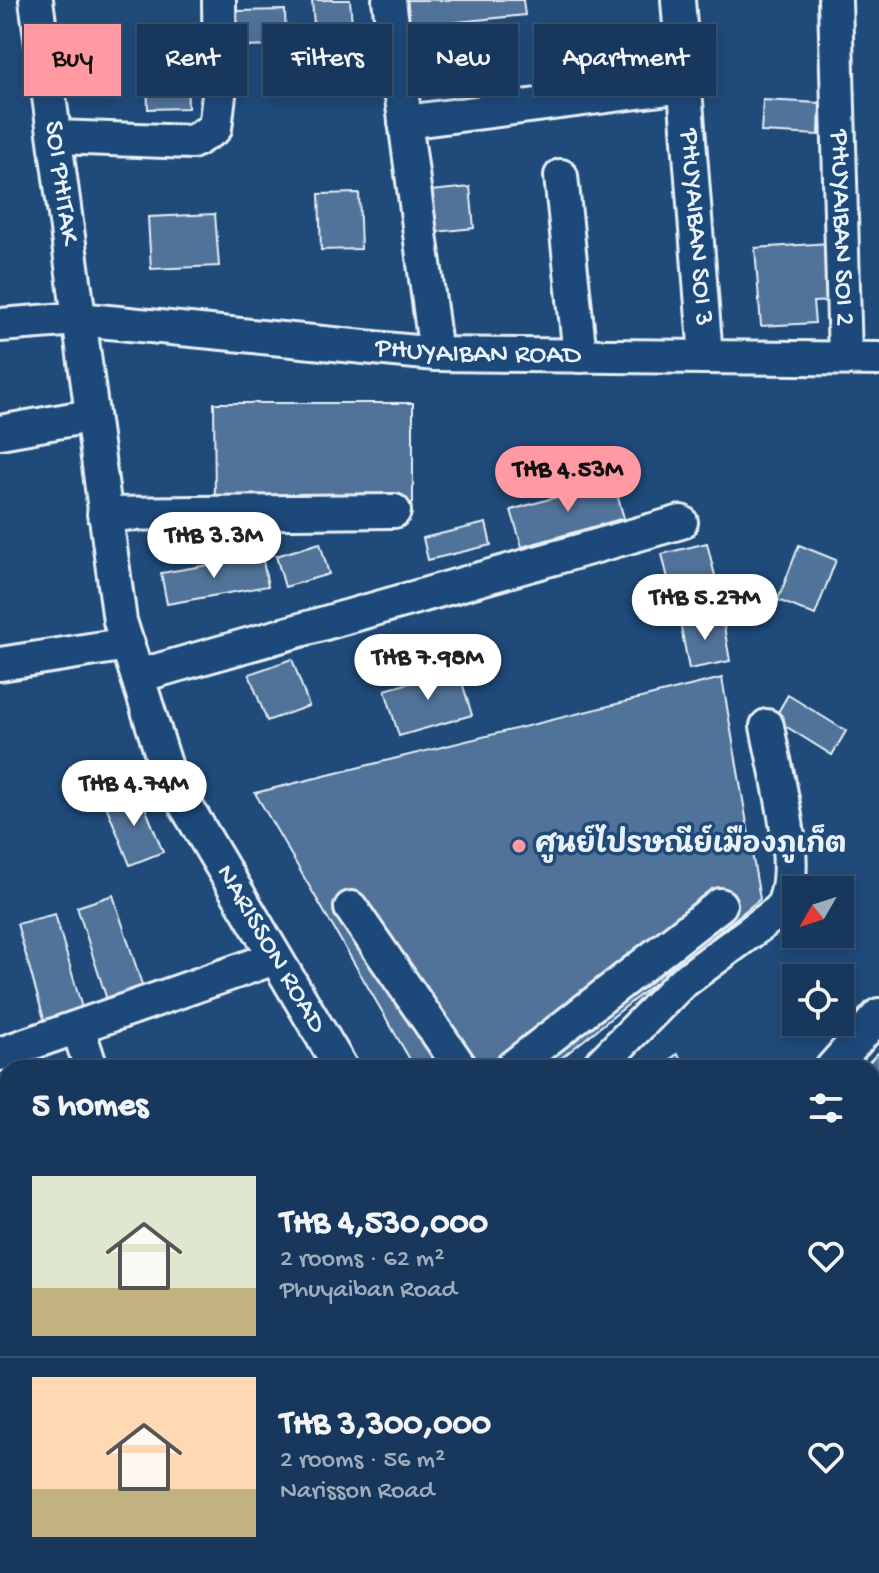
<!DOCTYPE html>
<html lang="en">
<head>
<meta charset="utf-8">
<style>
	:root { --surface:#17385c; --page:#244365; --text:#f1f3f6; --muted:#9eacbb; --line:#365272; --accent:#ff9aa2 }
	body { margin:0; font-family:"Gochi Hand","Playpen Sans Thai",sans-serif; background:var(--page); color:var(--text); height:100vh; display:flex; flex-direction:column; font-size:30px; white-space:nowrap }
	* { box-sizing:border-box; margin:0 }
	p { font-size:26px; color:var(--muted) }
	.icon { flex:none; width:44px; height:44px; fill:none; stroke:currentColor; stroke-width:2; stroke-linecap:round; stroke-linejoin:round }
	.map { position:relative; flex:1; overflow:hidden }
	.sheet { position:absolute; left:0px; top:1060px; width:880px; height:514px; display:flex; flex-direction:column; background:var(--surface); border-radius:24px 24px 0 0; box-shadow:0 4px 12px #0003,0 0 0 2px var(--line) }
	.sheet>* { flex:none }
	.banner { position:absolute; left:24px; top:24px; width:832px; height:72px; display:flex; gap:16px }
	.needle { width:52px; rotate:231deg }
	.tools { position:absolute; left:782px; top:876px; display:grid; gap:16px }
	.tools a { display:grid; place-items:center; width:72px; height:72px; border-radius:0px; background:var(--surface); box-shadow:0 4px 12px #0003,0 0 0 2px var(--line); font-size:40px }
	.price { position:absolute; translate:-50% -68px; padding:0 18px; border-radius:28px; background:#fff; color:#222; font-size:26px; line-height:52px; filter:drop-shadow(0 2px 4px #0008) }
	.price::after { content:''; position:absolute; left:50%; top:48px; width:24px; height:18px; margin-left:-12px; background:inherit; clip-path:polygon(0 0,100% 0,50% 100%) }
	.price.selected { background:var(--accent); color:#111 }
	ul { padding:0; list-style:none }
	li { display:flex; align-items:center; gap:24px; height:200px; padding:0 32px }
	li+li { border-top:2px solid var(--line) }
	li span { display:grid; place-items:center; flex:none; width:224px; height:160px; border-radius:0px; color:#555 }
	li>.icon { margin-inline-start:auto }
	span .icon { width:96px; height:96px; fill:#fffc; stroke-width:1 }
	li b { font-size:34px }
	h2 { display:flex; justify-content:space-between; align-items:center; height:96px; padding:0 32px; font-size:34px }
	.tag { padding:0 28px; border-radius:0px; background:var(--surface); box-shadow:0 4px 12px #0003,0 0 0 2px var(--line); font-size:28px; line-height:72px }
	.tag.selected { background:var(--accent); color:#111 }
	.map>svg:first-child { display:block }
	.green { fill:#3c628c; stroke:#92aac2; stroke-width:2 }
	.building { fill:#517399; stroke:#e8f1f8; stroke-width:2 }
	.lines { fill:none; stroke-linecap:round; stroke-linejoin:round }
	.minor-casing { stroke:#e8f1f8; stroke-width:38 }
	.minor { stroke:#1f4a7a; stroke-width:32 }
	.poi-dot { fill:#ff9aa2; stroke:#1f4a7a; stroke-width:3 }
	.labels { text-anchor:middle; dominant-baseline:central; stroke-width:7; stroke-linejoin:round; paint-order:stroke }
	.street-label { font-size:28px; fill:#e8f1f8; stroke:#1f4a7a }
	.poi-label { font-size:28px; font-weight:bold; fill:#e8f1f8; stroke:#1f4a7a; text-anchor:start }
</style>
</head>
<body>
<div class="map">
<svg width="879" height="1573" viewBox="0 0 879 1573">
	<rect width="100%" height="100%" fill="#1f4a7a"/>
	<filter id="ink" filterUnits="userSpaceOnUse"><feTurbulence type="fractalNoise" baseFrequency=".0125" numOctaves="2"/><feDisplacementMap in="SourceGraphic" scale="16" xChannelSelector="R" yChannelSelector="G"/><feConvolveMatrix kernelMatrix="1 2 1 2 8 2 1 2 1" color-interpolation-filters="sRGB"/></filter>
	<g filter="url(#ink)">
		<path class="green" d="M 412,1566 L 685,1566 L 690,1573 L 406,1573 Z"/>
		<path class="building" d="M 312,0 L 350,0 L 353,36 L 315,39 Z
			M 407,0 L 523,0 L 525,15 L 410,27 Z
			M 285,10 L 286,46 L 237,47 L 236,11 Z
			M 147,79 L 187,79 L 188,108 L 148,109 Z
			M 763,100 L 820,103 L 819,135 L 761,132 Z
			M 470,187 L 474,228 L 436,232 L 431,191 Z
			M 359,193 L 361,249 L 321,250 L 319,194 Z
			M 215,214 L 219,266 L 151,269 L 148,217 Z
			M 829,243 L 833,301 L 813,302 L 815,323 L 761,326 L 755,248 Z
			M 214,403 L 413,403 L 413,503 L 215,502 Z
			M 613,481 L 624,518 L 522,547 L 511,510 Z
			M 486,523 L 491,545 L 428,560 L 423,538 Z
			M 320,543 L 329,574 L 285,587 L 276,556 Z
			M 707,543 L 717,584 L 672,595 L 662,554 Z
			M 799,545 L 836,560 L 815,615 L 778,600 Z
			M 262,556 L 268,586 L 167,604 L 161,573 Z
			M 722,615 L 730,661 L 689,669 L 680,622 Z
			M 292,659 L 309,706 L 267,721 L 249,674 Z
			M 458,669 L 472,715 L 399,736 L 385,690 Z
			M 722,678 L 760,899 L 549,1068 L 415,1068 L 255,793 Z
			M 788,695 L 846,731 L 832,755 L 774,719 Z
			M 138,790 L 163,852 L 130,865 L 105,803 Z
			M 113,895 L 145,994 L 109,1006 L 77,907 Z
			M 55,914 L 84,1015 L 46,1026 L 17,924 Z
			M 879,1052 L 879,1079 L 866,1065 Z
			M 677,1054 L 689,1068 L 660,1068 Z
			M 872,1173 L 879,1180 L 879,1191 L 872,1198 Z
			M 8,1192 L 8,1252 L 0,1254 L 0,1195 Z
			M 8,1276 L 8,1320 L 0,1322 L 0,1278 Z
			M 8,1412 L 8,1465 L 0,1472 L 0,1420 Z"/>
		<g class="lines">
			<g class="minor-casing">
				<g id="minor">
					<path id="s1" d="M 36,0 L 120,621 L 169,777 L 341,1068"/>
					<path d="M 389,0 L 436,354"/>
					<path id="s2" d="M 678,0 L 706,357"/>
					<path id="s3" d="M 835,0 L 845,358"/>
					<path d="M 405,122 L 685,86"/>
					<path d="M 56,137 L 192,142 L 215,128 L 220,87 L 219,0"/>
					<path d="M 561,176 L 580,356"/>
					<path id="s4" d="M 0,325 L 78,319 L 436,354 L 879,359"/>
					<path d="M 0,432 L 90,416"/>
					<path d="M 104,514 L 394,511"/>
					<path d="M 0,664 L 128,644"/>
					<path d="M 138,676 L 681,522"/>
					<path d="M 351,908 L 461,1068"/>
					<path d="M 78,1028 L 91,1068"/>
					<path d="M 0,1054 L 275,958"/>
					<path d="M 511,1068 L 720,905"/>
					<path d="M 597,1068 L 680,984 L 780,910 C 805,871 775,772 767,726"/>
					<path d="M 832,1068 L 879,1015"/>
					<path d="M 0,1157 L 8,1155"/>
					<path d="M 0,1495 L 8,1486"/>
					<path d="M 0,1551 L 8,1560"/>
					<path d="M 331,1566 L 339,1573"/>
					<path d="M 699,1566 L 704,1573"/>
					<path d="M 119,1573 L 124,1566"/>
					<path d="M 375,1573 L 381,1566"/>
				</g>
			</g>
			<use href="#minor" class="minor"/>
		</g>
	</g>
	<circle class="poi-dot" cx="519" cy="846" r="8"/>
	<g class="labels">
		<g class="street-label">
			<text stroke="none"><textPath href="#s1" startOffset="184">SOI PHITAK</textPath></text>
			<text stroke="none"><textPath href="#s2" startOffset="228">PHUYAIBAN SOI 3</textPath></text>
			<text stroke="none"><textPath href="#s3" startOffset="228">PHUYAIBAN SOI 2</textPath></text>
			<text stroke="none"><textPath href="#s4" startOffset="480">PHUYAIBAN ROAD</textPath></text>
			<text stroke="none"><textPath href="#s1" startOffset="990">NARISSON ROAD</textPath></text>
		</g>
		<g class="poi-label">
			<text x="535" y="846">ศูนย์ไปรษณีย์เมืองภูเก็ต</text>
		</g>
	</g>
</svg>
<div class="tools">
<a><svg class="needle" viewBox="-14 -14 28 28"><path d="M0-13l5 13h-10z" fill="#e53935"/><path d="M0 13l5-13h-10z" fill="#9eacbb"/></svg></a>
<a><svg class="icon" aria-label="locate" viewBox="0 0 24 24"><circle cx="12" cy="12" r="6"/><path d="M12 2v4M12 18v4M2 12h4M18 12h4"/></svg></a>
</div>
<b class="price selected" style="left:568px;top:514px">THB 4.53M</b>
<b class="price" style="left:214px;top:580px">THB 3.3M</b>
<b class="price" style="left:705px;top:642px">THB 5.27M</b>
<b class="price" style="left:428px;top:702px">THB 7.98M</b>
<b class="price" style="left:134px;top:828px">THB 4.74M</b>
<div class="banner">
<a class="tag selected">Buy</a>
<a class="tag">Rent</a>
<a class="tag">Filters</a>
<a class="tag">New</a>
<a class="tag">Apartment</a>
</div>
<section class="sheet">
<h2>5 homes<svg class="icon" aria-label="filters" viewBox="0 0 24 24"><path d="M4 7h16M4 17h16"/><circle cx="9" cy="7" r="2"/><circle cx="15" cy="17" r="2"/></svg></h2>
<ul>
<li><span style="background:linear-gradient(#dfe7d0 70%,#c2b280 0)"><svg class="icon" aria-label="home" viewBox="0 0 24 24"><path d="M3 11l9-7 9 7M6 9v11h12V9"/></svg></span><div><b>THB 4,530,000</b><p>2 rooms · 62 m²</p><p>Phuyaiban Road</p></div><svg class="icon" aria-label="heart" viewBox="0 0 24 24"><path d="M12 20l-8-8c-3-5 5-10 8-4 3-6 11-1 8 4z"/></svg></li>
<li><span style="background:linear-gradient(#ffd9b3 70%,#c2b280 0)"><svg class="icon" aria-label="home" viewBox="0 0 24 24"><path d="M3 11l9-7 9 7M6 9v11h12V9"/></svg></span><div><b>THB 3,300,000</b><p>2 rooms · 56 m²</p><p>Narisson Road</p></div><svg class="icon" aria-label="heart" viewBox="0 0 24 24"><path d="M12 20l-8-8c-3-5 5-10 8-4 3-6 11-1 8 4z"/></svg></li>
</ul>
</section>
</div>
</body>
</html>
